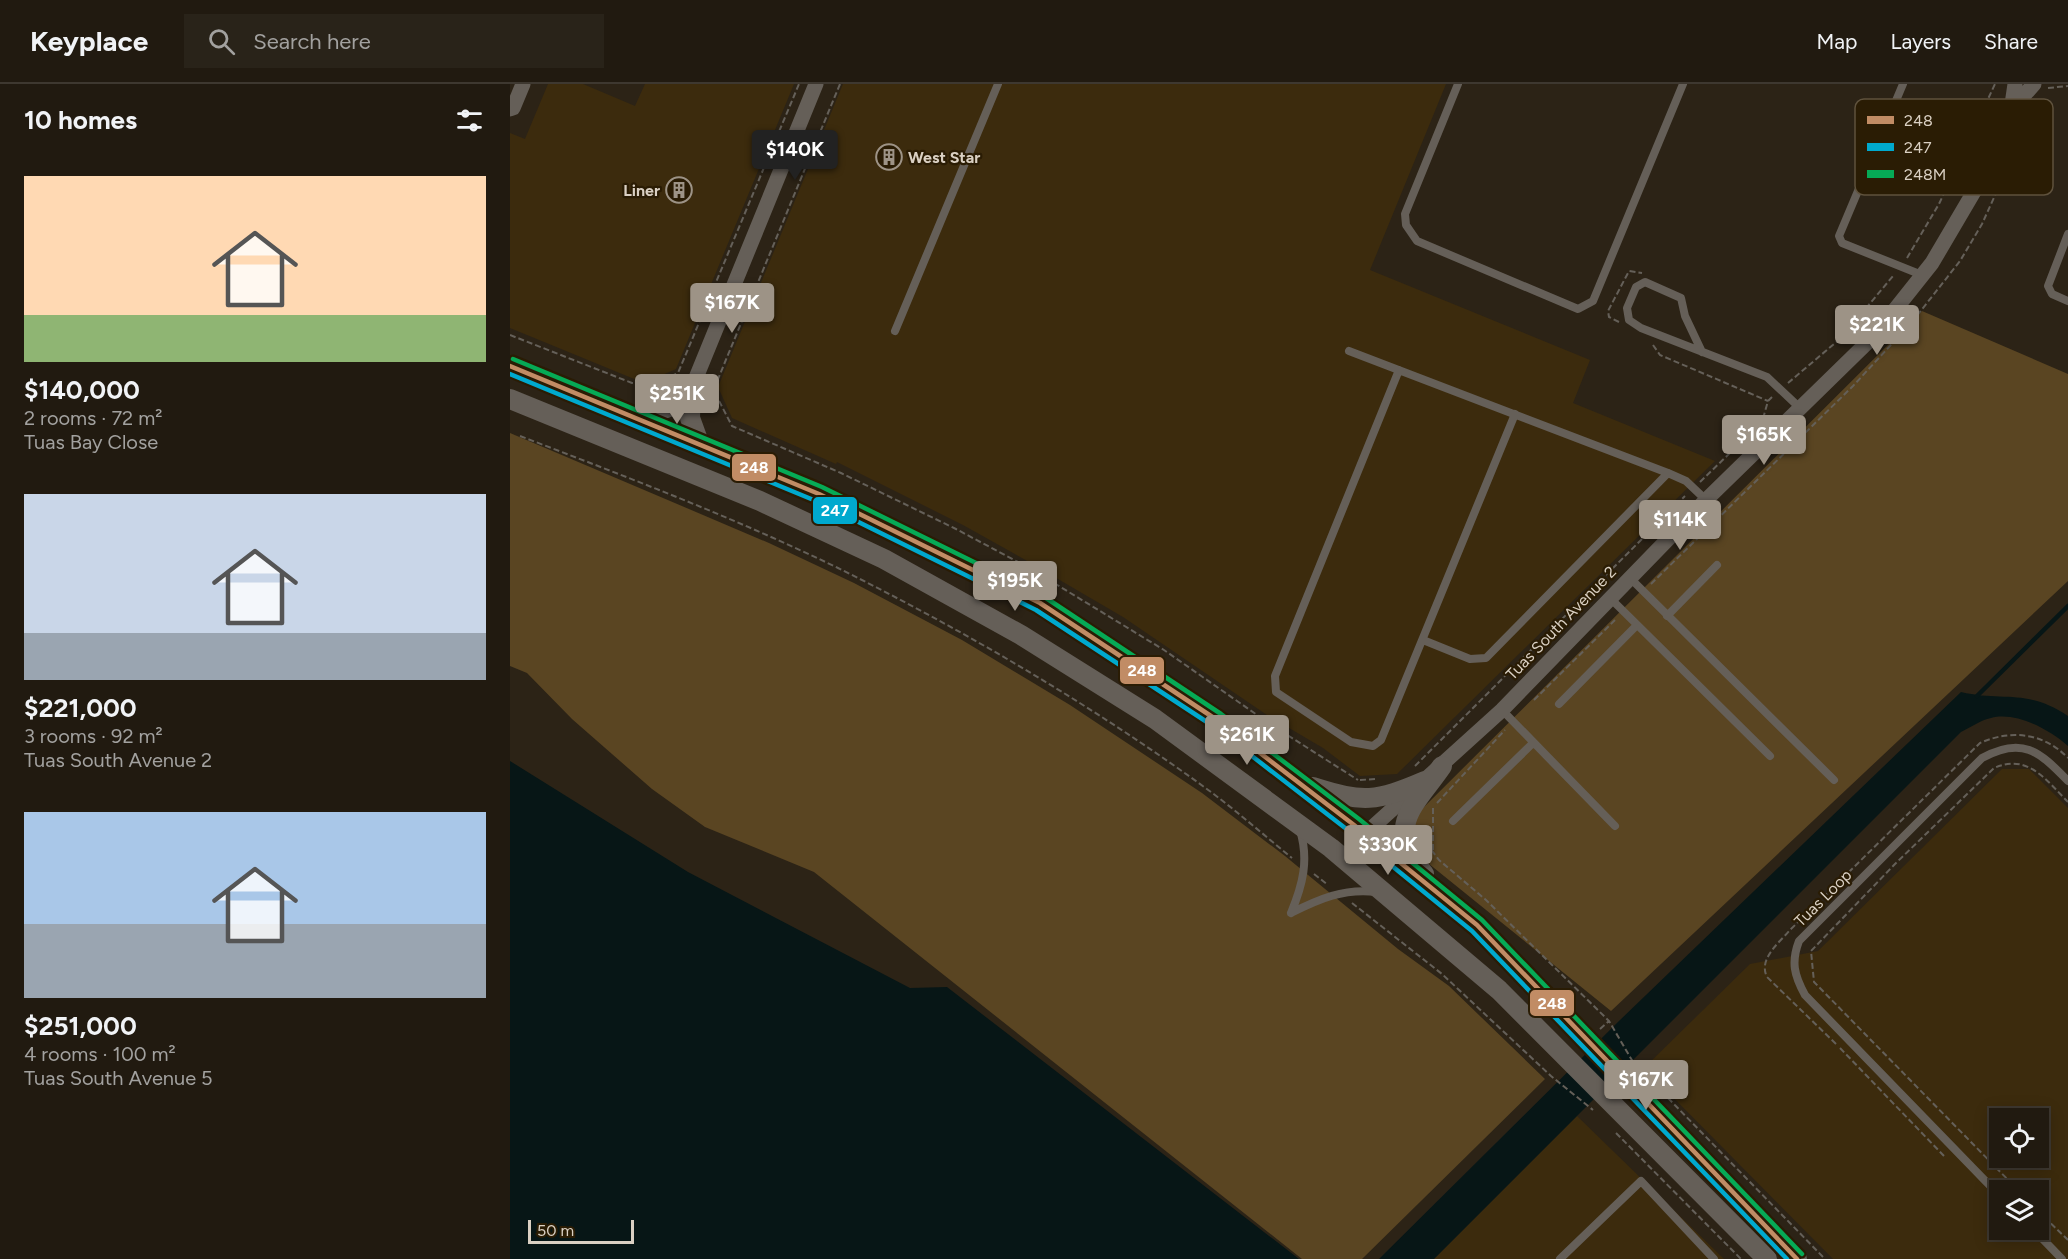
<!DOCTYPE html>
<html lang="en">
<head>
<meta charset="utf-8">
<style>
	:root { --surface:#211a10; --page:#292319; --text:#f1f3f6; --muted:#a2a19f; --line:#3e3830; --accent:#9d9386 }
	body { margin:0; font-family:Figtree,sans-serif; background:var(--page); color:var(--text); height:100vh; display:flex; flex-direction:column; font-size:22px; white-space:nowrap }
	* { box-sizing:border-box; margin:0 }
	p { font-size:20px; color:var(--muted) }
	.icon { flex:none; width:33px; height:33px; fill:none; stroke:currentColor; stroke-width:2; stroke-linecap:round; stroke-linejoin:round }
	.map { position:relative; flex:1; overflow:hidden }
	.panel { display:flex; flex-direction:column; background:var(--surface); width:510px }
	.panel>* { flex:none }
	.buttons { position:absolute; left:1479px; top:1024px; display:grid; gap:12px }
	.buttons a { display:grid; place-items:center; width:60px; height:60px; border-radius:0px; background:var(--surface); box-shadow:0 3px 15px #0003,0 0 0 2px var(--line); font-size:30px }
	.scale { position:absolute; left:18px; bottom:15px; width:106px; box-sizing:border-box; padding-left:6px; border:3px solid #dad0c3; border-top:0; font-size:16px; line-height:21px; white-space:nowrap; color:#dad0c3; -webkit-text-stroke:4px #2a1c04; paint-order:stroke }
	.price { position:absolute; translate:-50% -51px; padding:0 14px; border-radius:6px; background:var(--accent); color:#fff; font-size:20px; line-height:39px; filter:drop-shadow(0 2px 3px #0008) }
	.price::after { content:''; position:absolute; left:50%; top:36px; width:18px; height:14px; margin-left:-9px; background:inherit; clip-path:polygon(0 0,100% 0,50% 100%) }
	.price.current { background:#222; color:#fff }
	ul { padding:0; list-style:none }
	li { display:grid; align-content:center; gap:12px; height:318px; padding:0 24px }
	li span { display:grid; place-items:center; height:186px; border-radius:0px; color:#555 }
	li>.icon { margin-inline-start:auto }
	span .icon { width:108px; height:108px; fill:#fffc; stroke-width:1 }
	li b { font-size:26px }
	h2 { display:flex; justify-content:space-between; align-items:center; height:72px; padding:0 24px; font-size:26px }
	header { display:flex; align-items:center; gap:36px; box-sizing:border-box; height:84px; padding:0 30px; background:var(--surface); border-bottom:2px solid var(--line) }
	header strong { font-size:28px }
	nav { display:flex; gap:33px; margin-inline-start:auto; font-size:21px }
	.search { width:420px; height:54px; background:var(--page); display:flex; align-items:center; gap:15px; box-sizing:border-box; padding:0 21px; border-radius:0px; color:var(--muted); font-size:22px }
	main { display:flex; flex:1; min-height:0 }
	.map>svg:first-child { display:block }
	.built { fill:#3c2b0d; fill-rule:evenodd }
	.green { fill:#5a4522 }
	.water { fill:#071616 }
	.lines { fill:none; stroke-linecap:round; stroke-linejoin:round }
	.stream { stroke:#071616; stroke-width:4.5 }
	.path { stroke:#656059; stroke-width:2; stroke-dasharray:6 3; stroke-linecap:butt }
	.service { stroke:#655f58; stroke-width:8 }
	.minor { stroke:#655f58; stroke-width:15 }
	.tertiary { stroke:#655f58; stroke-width:20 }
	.bus-1-casing { stroke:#2a1c04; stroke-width:9 }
	.bus-2-casing { stroke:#2a1c04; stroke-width:9 }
	.bus-3-casing { stroke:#2a1c04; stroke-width:9 }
	.bus-1 { stroke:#c18c65; stroke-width:4.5 }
	.bus-2 { stroke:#00a9ce; stroke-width:4.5 }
	.bus-3 { stroke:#06aa56; stroke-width:4.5 }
	.labels { text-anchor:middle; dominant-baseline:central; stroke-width:4.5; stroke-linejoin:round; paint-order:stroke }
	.poi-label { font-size:16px; font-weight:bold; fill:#dad0c3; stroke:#2a1c04; text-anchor:start }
	.street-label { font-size:16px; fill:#dad0c3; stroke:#2a1c04 }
	.key { fill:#2a1c04; stroke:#5f523d; stroke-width:1.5 }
	.key-label { font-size:16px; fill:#dad0c3 }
	.line-badge { stroke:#2a1c04; stroke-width:2 }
	.badge-label { font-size:16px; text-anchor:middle; font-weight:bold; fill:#fff }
</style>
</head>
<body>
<header>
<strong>Keyplace</strong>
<div class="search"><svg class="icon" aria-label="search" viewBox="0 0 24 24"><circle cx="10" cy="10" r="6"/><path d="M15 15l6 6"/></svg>Search here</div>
<nav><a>Map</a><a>Layers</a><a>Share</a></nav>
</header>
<main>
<section class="panel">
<h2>10 homes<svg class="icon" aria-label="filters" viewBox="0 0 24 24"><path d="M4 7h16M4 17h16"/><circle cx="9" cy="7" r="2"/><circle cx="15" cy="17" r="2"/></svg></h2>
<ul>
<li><span style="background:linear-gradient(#ffd9b3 75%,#8fb573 0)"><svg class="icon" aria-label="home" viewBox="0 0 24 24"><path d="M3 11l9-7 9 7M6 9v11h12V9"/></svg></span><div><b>$140,000</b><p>2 rooms · 72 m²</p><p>Tuas Bay Close</p></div></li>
<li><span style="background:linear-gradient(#c9d6e8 75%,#9aa5b1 0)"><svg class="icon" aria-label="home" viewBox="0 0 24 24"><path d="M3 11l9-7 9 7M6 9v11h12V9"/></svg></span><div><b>$221,000</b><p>3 rooms · 92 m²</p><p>Tuas South Avenue 2</p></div></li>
<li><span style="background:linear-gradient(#a9c7e8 60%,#9aa5b1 0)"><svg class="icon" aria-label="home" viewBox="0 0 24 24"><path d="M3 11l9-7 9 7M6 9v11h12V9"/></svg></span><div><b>$251,000</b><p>4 rooms · 100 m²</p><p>Tuas South Avenue 5</p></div></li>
</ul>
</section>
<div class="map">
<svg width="1558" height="1175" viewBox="0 0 1558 1175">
	<rect width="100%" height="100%" fill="#2c2316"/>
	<path class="built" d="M 38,0 L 73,0 L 125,22 L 135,0 L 284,0 L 166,285 L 134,299 L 0,244 L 0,49 L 15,55 Z
		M 333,0 L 936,0 L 860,186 L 1080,276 L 1063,319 L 1205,377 L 887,690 L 850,692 L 813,664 L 757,631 L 613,533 L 512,474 L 453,441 L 327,378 L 326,380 L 222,334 L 208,303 Z
		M 1492,685 L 1519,685 L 1558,724 L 1558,1175 L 1323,1175 L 1134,984 L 1240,880 L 1308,867 ZM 1490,1035 L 1528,1035 L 1528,1074 L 1490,1074 ZM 1490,1107 L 1528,1107 L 1528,1146 L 1490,1146 Z
		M 1067,1032 L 1214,1175 L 924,1175 Z"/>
	<path class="green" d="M 1412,227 L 1558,290 L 1558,497 L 1101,927 L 903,767 L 905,732 Z
		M 0,349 L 259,459 L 344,499 L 452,556 L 560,621 L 692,709 L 775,772 L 888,865 L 939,902 L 1035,995 L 852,1175 L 792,1175 L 304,788 L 195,743 L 142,705 L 62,635 L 17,589 L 0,582 Z"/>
	<path class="water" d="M 1451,608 C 1493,618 1517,604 1558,632 L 1558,662 C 1540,646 1506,627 1481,634 C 1471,636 1461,643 1451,648 L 924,1175 L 869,1175 L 1109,937 Z
		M 0,677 L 178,788 L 400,904 L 437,903 L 789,1175 L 0,1175 Z"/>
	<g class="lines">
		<path class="stream" d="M 1467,612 L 1558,522"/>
		<path class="path" d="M 330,0 L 208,295 L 206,311 L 222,342 L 331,389 L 446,445 L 521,485 L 654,566 L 760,640 L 848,696
			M 1538,4 L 1558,2
			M 1475,24 L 1486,28
			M 1397,174 L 1429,120 L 1485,0
			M 1109,238 L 1099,233 L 1098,227 L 1119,187 L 1132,189
			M 0,251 L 122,299 C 140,301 151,297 168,289 L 289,0
			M 1143,261 L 1150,271 L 1258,317
			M 1278,299 L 1331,254 L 1383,192
			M 10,352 C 117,393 225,434 328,484 C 457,548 585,623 701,708 C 729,729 755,752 782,774
			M 1190,398 L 1252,338 L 1258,317 L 1262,313
			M 1141,500 L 1343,302 L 1402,238 L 1450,177 L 1472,140 L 1526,21
			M 1024,616 L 1105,536
			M 905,682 L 1175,412
			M 850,696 L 866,695
			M 927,719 L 995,646
			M 923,724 L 923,768
			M 916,759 L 929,776 L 976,816 L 1099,937 L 1123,978
			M 804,790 L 818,801
			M 842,819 L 932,890 L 1041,992 L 1083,1026
			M 1090,945 L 1099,937
			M 1326,960 L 1257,893 C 1248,875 1269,859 1280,846 L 1470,659 C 1501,645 1534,649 1558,674
			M 1330,964 L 1434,1072
			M 1158,1014 L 1315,1175
			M 1106,1049 L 1231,1175
			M 1509,1107 L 1304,898 L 1301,867 L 1385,780 L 1484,684 C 1518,669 1536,696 1558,718
			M 1528,1127 L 1558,1156
			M 1507,1146 L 1516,1155"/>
		<path class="service" d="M 948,0 L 895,130 L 896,141 L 907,157 L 1068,225 L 1083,217 L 1173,0
			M 1393,0 L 1329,152 L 1332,159 L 1412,191
			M 1558,150 L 1538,202 L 1542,210 L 1558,217
			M 385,247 L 488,0
			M 839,267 L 1158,389 L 1176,397 L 1196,416
			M 1192,268 L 1175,232 L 1171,214 L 1135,198 L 1126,203 L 1117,224 L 1119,236 L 1131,244 L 1257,293 L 1290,324
			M 889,286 L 765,592 L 766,608 L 841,658 L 863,662 L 871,656 L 1005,330
			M 1120,494 L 1324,696
			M 1100,514 L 1260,672
			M 1157,532 L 1207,481
			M 913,556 L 960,575 L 976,574 L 1158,389
			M 1049,620 L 1127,541
			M 992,626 L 1105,742
			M 943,737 L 1023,659
			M 781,829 C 809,815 834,804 866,808
			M 781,829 C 793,800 799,776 790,746
			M 1490,1112 L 1295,911 C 1284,891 1281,878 1289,857 L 1472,674 C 1512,652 1529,667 1558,697
			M 1524,1146 L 1552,1175
			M 1050,1175 L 1131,1097 L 1204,1175"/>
		<path class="minor" d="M 0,25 L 3,24 L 13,0
			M 1502,25 L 1524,0
			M 181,306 L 306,0
			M 833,775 L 855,750 L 992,626 L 1196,416 L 1364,252 L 1422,179 L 1472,94 L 1501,27 L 1505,0"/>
		<path class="tertiary" d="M 0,282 L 309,410 L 530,519 L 707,636 L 844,741 L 967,841 L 1287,1175
			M 181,306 L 180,334 L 189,359
			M 0,315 L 250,417 L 374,475 L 511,551 L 645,635 L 821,764 L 989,906 L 1257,1175
			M 130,334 L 162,322 L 181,306
			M 803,703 C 853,719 866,718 915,697
			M 914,790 C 875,740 903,724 932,682"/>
		<g class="bus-1-casing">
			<path id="bus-1" d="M 0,282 L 309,410 L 530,519 L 707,636 L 844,741 L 967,841 L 1287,1175"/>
		</g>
		<g class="bus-2-casing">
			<path id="bus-2" d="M 0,290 L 306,417 L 526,526 L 703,642 L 839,747 L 962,847 L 1277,1175"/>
		</g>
		<g class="bus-3-casing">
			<path id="bus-3" d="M 3,275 L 312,403 L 533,512 L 711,630 L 849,735 L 972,836 L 1292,1170"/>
		</g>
		<use href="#bus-1" class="bus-1"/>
		<use href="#bus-2" class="bus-2"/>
		<use href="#bus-3" class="bus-3"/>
	</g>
	<defs>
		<g id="building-ring" transform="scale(1.35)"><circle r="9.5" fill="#2a1c04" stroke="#9d9386" stroke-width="1.5"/><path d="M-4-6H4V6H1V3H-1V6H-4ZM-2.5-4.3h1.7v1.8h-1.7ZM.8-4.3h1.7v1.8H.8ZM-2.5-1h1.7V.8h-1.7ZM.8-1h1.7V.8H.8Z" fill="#9d9386"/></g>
	</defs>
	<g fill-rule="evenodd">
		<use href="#building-ring" x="379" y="73"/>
		<use href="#building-ring" x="169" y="106"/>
	</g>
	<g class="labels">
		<g class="poi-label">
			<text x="398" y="73">West Star</text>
			<text x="150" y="106" text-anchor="end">Liner</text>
		</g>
		<g class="street-label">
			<text transform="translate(1051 539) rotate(-46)">Tuas South Avenue 2</text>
			<text transform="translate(1313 814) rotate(-45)">Tuas Loop</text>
		</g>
	</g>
	<rect x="1345" y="15" width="198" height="96" rx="9" class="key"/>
	<rect x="1357" y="32" width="27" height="8" fill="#c18c65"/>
	<rect x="1357" y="59" width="27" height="8" fill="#00a9ce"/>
	<rect x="1357" y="86" width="27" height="8" fill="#06aa56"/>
	<g class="key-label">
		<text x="1394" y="42">248</text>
		<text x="1394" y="69">247</text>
		<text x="1394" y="96">248M</text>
	</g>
	<g class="line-badge">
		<rect x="221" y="369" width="46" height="29" rx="6" fill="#c18c65"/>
		<rect x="302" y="412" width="46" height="29" rx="6" fill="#00a9ce"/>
		<rect x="609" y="572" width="46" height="29" rx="6" fill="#c18c65"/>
		<rect x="1019" y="905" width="46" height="28" rx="6" fill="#c18c65"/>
	</g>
	<g class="badge-label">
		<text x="244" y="389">248</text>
		<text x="325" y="432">247</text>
		<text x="632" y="592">248</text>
		<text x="1042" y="925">248</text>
	</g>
</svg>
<div class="buttons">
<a><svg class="icon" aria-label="locate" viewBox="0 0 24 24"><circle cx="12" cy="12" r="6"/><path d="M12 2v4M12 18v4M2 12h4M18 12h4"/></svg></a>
<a><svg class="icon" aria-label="layers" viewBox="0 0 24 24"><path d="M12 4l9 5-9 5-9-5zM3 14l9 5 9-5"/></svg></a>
</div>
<div class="scale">50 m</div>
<b class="price current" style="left:285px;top:97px">$140K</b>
<b class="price" style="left:222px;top:250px">$167K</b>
<b class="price" style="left:1367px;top:272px">$221K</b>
<b class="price" style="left:167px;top:341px">$251K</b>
<b class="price" style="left:1254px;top:382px">$165K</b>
<b class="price" style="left:1170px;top:467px">$114K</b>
<b class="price" style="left:505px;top:528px">$195K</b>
<b class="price" style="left:737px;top:682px">$261K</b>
<b class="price" style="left:878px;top:792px">$330K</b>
<b class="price" style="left:1136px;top:1027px">$167K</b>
</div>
</main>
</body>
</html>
